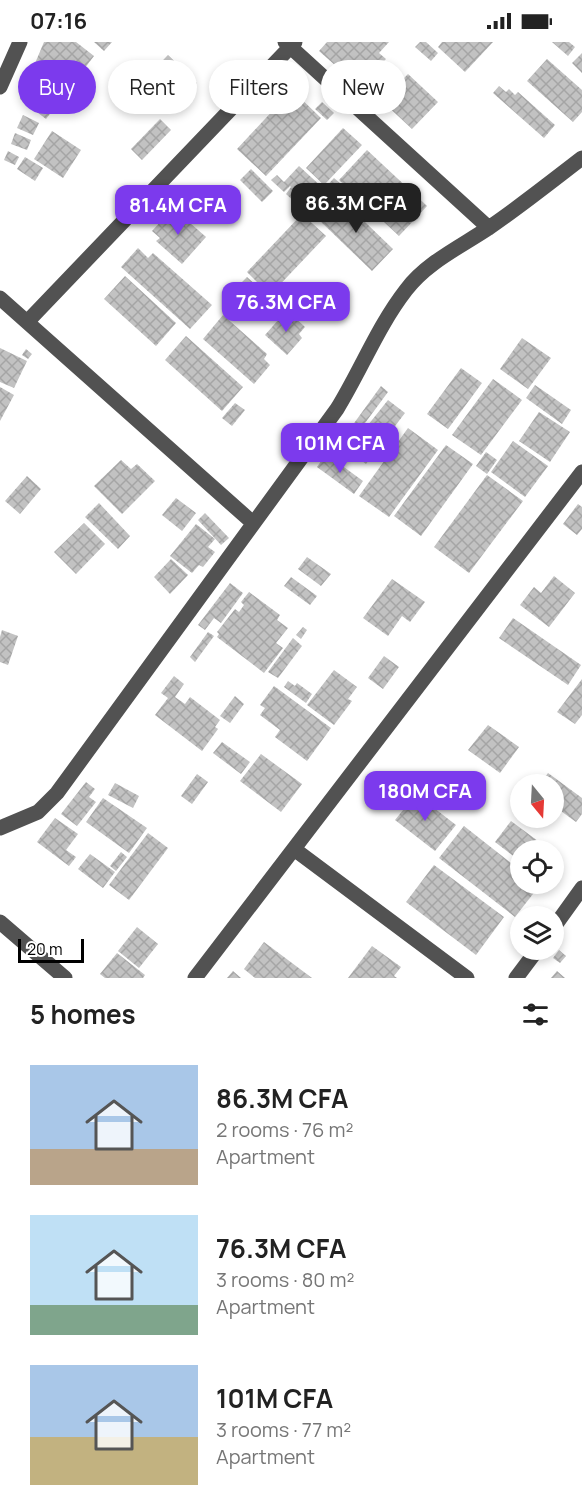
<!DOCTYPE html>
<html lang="en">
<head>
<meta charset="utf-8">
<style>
	:root { --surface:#fff; --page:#f2f2f2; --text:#222; --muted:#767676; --accent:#7c3aed }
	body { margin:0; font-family:Manrope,sans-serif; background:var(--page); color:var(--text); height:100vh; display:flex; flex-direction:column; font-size:22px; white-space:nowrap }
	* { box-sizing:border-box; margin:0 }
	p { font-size:20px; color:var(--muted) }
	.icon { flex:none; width:33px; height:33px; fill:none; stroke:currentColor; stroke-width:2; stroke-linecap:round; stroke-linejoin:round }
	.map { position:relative; height:936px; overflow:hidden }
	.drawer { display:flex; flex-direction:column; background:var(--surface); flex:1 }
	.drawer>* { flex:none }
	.hud { position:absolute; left:18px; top:18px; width:546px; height:54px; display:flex; gap:12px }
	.needle { width:39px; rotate:162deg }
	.controls { position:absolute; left:510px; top:732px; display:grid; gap:12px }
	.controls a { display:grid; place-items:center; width:54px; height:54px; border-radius:50%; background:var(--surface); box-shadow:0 3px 9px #0003; font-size:30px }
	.scale { position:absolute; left:18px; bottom:15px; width:66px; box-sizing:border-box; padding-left:6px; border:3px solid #000; border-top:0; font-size:16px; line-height:21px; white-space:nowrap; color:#000; -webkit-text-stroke:4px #fff; paint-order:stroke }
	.price { position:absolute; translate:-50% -51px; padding:0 14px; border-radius:12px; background:var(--accent); color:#fff; font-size:20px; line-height:39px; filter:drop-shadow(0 2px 3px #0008) }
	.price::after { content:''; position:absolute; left:50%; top:36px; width:18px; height:14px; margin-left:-9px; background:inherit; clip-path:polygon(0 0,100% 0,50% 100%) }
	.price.current { background:#222; color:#fff }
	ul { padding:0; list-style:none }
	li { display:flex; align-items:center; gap:18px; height:150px; padding:0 30px }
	li span { display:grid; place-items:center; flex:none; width:168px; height:120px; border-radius:0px; color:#555 }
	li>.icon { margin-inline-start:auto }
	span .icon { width:72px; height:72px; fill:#fffc; stroke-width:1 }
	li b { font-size:26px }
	h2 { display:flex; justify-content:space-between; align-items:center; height:72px; padding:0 30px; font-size:26px }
	.tag { padding:0 21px; border-radius:27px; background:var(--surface); box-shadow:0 3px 9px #0003; font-size:21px; line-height:54px }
	.tag.current { background:var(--accent); color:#fff }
	.status { display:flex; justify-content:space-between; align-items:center; height:42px; padding:0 30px; background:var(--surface); direction:ltr }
	.status svg { height:16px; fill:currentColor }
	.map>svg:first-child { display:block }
	.building { fill:url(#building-cross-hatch) }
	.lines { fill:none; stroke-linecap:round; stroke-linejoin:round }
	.minor { stroke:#525252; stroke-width:15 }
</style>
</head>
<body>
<div class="status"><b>07:16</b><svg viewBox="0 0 49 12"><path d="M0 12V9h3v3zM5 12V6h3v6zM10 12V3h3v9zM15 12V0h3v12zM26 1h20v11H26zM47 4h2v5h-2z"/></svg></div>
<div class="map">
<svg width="582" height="936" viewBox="0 0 582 936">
	<defs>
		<pattern id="building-cross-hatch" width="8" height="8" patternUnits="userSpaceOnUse" patternTransform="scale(1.5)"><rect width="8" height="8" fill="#c2c2c2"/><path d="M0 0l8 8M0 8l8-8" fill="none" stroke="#a5a5a5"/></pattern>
	</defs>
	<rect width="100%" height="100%" fill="#fff"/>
	<path class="building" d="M 44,0 L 76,0 L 94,14 L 46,77 L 20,57 Z
		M 94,0 L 112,0 L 104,9 Z
		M 327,0 L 389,0 L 379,11 L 386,17 L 374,30 L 367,24 L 353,39 L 319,9 Z
		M 420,0 L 426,0 L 438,11 L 431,19 L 415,5 Z
		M 442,0 L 493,0 L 465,30 L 438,5 Z
		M 552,0 L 569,0 L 575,5 L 568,14 Z
		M 582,11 L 582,31 L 572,21 Z
		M 168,13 L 197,41 L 176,63 L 147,35 Z
		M 547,17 L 582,48 L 582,70 L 573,80 L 527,39 Z
		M 408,32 L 438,60 L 412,87 L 382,59 Z
		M 358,36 L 364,42 L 358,49 L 352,43 Z
		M 499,44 L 506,50 L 509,47 L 515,53 L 518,50 L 555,83 L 544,96 L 493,51 Z
		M 292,48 L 321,76 L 266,134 L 237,107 Z
		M 322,60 L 334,71 L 327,78 L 315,67 Z
		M 23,73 L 39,81 L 33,93 L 17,86 Z
		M 160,77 L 171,88 L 142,118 L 131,107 Z
		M 343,86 L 362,103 L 324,143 L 306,126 Z
		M 52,89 L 81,108 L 63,136 L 34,117 Z
		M 15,91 L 31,98 L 27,108 L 11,102 Z
		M 367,108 L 427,164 L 399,194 L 339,138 Z
		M 8,109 L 19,115 L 15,123 L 4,118 Z
		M 25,115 L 43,126 L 35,139 L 17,127 Z
		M 299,124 L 324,147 L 334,136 L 341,142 L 311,175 L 286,152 L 291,145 L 290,144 L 284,150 L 271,138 L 277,133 L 284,140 Z
		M 251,127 L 273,149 L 262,160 L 240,138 Z
		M 340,156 L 393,207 L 372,229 L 319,178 Z
		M 173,166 L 206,195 L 182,222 L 156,199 L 160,196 L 152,189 Z
		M 302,172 L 326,194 L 270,253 L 247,230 Z
		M 138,206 L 148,216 L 153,211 L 212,263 L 190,287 L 121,225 Z
		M 125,234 L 176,281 L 156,304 L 104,257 Z
		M 247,235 L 270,256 L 260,267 L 236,246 Z
		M 287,268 L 305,285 L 299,292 L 302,296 L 287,313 L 265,293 Z
		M 223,273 L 267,312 L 264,317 L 270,323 L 254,342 L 203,297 Z
		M 186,294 L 243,345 L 222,369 L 165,318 Z
		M 522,296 L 551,316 L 528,347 L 500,327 Z
		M 0,306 L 27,319 L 14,346 L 0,340 Z
		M 26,307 L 32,312 L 28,317 L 22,313 Z
		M 461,326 L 482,341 L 448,387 L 427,372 Z
		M 493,337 L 522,358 L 481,413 L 452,393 Z
		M 535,343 L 571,368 L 562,382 L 526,356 Z
		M 381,344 L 388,350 L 351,400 L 344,395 Z
		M 0,345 L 14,353 L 0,379 Z
		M 388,358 L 405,371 L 366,422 L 348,408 Z
		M 235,361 L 245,368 L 232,384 L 222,376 Z
		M 539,370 L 570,390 L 550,420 L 519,399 Z
		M 408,386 L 438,408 L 389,475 L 359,454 Z
		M 513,399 L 548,424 L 525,455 L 491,430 Z
		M 446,403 L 473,422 L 421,494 L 394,474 Z
		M 486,410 L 497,418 L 487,432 L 476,424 Z
		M 326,412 L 363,439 L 354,452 L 317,425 Z
		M 121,418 L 131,427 L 137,422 L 155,439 L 122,472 L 94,444 Z
		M 487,433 L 523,459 L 469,531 L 434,505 Z
		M 27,434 L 41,447 L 20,472 L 5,459 Z
		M 176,456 L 196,471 L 182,489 L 162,473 Z
		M 99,461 L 130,494 L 118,507 L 85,475 Z
		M 578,462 L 582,465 L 582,487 L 577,493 L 563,482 Z
		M 205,471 L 229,496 L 221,503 L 198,478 Z
		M 84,481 L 105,502 L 76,532 L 54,510 Z
		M 196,482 L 215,497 L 208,505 L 215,510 L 203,525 L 199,523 L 192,531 L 170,514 Z
		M 307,515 L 331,532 L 321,544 L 298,527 Z
		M 171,517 L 188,533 L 170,552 L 154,535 Z
		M 554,534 L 575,551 L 549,585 L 520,563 L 534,545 L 541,551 Z
		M 291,535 L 317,554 L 310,563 L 284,544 Z
		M 392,537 L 425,560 L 410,580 L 402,574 L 388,594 L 363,576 Z
		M 230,541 L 243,551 L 221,581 L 214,576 L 205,588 L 198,583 Z
		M 249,550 L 280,573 L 277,578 L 288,586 L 276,601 L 283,606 L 264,631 L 217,595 L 219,592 L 217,590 L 235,567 L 239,570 L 244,563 L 241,560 Z
		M 513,576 L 581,623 L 568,643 L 499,596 Z
		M 303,585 L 307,588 L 301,597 L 296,593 Z
		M 2,588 L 18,594 L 8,623 L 0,620 L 0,595 Z
		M 208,590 L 214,594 L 195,620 L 190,615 Z
		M 293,596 L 302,604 L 278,636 L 268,630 Z
		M 384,614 L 399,625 L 383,647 L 368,636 Z
		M 334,628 L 357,645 L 348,657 L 352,659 L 334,683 L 307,663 Z
		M 174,634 L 184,642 L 175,655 L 185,662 L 190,655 L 220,678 L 215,685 L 218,687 L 202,709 L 155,673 L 168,656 L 161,651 Z
		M 582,637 L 582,673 L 575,682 L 557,670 Z
		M 288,639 L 295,644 L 297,641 L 312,652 L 306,661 L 284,645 Z
		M 274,644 L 331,686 L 307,719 L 275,695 L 280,688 L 260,673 L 265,666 L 260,663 Z
		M 235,654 L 244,662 L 230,681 L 220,674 Z
		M 488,683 L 519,705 L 500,731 L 468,708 Z
		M 222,700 L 250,720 L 241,732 L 213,711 Z
		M 261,712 L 302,742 L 281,770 L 240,739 Z
		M 548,731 L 582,756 L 582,772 L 576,780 L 554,764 L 554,742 L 540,742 Z
		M 197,732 L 208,740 L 192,762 L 181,754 Z
		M 86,740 L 95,747 L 89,755 L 96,760 L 77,784 L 61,772 Z
		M 115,741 L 139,754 L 133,766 L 108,753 Z
		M 416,752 L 456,783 L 435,809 L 395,778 Z
		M 103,756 L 147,786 L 129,811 L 86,780 Z
		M 55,776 L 78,792 L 66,808 L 76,815 L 69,824 L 37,800 Z
		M 511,779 L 550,808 L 520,808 L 520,819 L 495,800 Z
		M 464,784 L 520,828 L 520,842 L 540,843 L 515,875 L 439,816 Z
		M 148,791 L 168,806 L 129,858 L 109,843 Z
		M 121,810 L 127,815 L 116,829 L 110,824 Z
		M 90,812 L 115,830 L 103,846 L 78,827 Z
		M 434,823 L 504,875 L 476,913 L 406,860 Z
		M 137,885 L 158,902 L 139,926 L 118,909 Z
		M 264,900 L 312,936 L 255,936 L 244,927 Z
		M 372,904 L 401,925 L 394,934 L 397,936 L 348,936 Z
		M 559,908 L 566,914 L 560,921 L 553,916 Z
		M 117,911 L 145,933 L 143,936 L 105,936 L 100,932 Z
		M 233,929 L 241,936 L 227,936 Z
		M 557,929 L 565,936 L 551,936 Z"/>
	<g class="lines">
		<path class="minor" d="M 285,0 L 489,186
			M 0,45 L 20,0
			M 0,256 L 253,481
			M 28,279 L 295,0
			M 0,786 L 38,770 L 57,751 L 337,367 C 361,328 378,284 406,248 C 427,220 462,204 490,185 C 522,163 552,139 582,116
			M 294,807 L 467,936
			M 0,880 L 65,936
			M 554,885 L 582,846
			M 195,936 L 582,430
			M 516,936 L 537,908"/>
	</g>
</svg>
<div class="controls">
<a><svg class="needle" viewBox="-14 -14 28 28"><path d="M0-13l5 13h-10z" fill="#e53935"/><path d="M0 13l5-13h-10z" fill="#767676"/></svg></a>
<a><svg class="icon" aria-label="locate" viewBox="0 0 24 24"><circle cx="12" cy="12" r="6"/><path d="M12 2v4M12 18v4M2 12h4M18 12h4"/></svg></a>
<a><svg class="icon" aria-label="layers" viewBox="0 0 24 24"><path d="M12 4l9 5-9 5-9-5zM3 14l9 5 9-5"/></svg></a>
</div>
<div class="scale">20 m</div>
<b class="price current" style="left:356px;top:192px">86.3M CFA</b>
<b class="price" style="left:178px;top:194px">81.4M CFA</b>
<b class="price" style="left:286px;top:291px">76.3M CFA</b>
<b class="price" style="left:340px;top:432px">101M CFA</b>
<b class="price" style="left:425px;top:780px">180M CFA</b>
<div class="hud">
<a class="tag current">Buy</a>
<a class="tag">Rent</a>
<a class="tag">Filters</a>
<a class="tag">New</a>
</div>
</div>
<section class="drawer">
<h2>5 homes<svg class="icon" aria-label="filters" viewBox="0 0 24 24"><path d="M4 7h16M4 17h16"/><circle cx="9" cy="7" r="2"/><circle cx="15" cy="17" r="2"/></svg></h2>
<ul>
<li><span style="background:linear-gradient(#a9c7e8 70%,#b9a48a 0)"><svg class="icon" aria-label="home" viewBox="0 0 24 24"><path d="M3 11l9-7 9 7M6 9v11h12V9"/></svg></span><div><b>86.3M CFA</b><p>2 rooms · 76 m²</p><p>Apartment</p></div></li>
<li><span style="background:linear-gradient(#bfe0f5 75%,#7fa58c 0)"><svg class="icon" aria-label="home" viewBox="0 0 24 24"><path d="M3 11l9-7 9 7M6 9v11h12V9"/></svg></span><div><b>76.3M CFA</b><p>3 rooms · 80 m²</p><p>Apartment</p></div></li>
<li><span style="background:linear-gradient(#a9c7e8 60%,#c2b280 0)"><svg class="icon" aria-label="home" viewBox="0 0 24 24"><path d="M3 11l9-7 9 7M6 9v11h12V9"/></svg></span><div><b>101M CFA</b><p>3 rooms · 77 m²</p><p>Apartment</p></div></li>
</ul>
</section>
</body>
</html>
